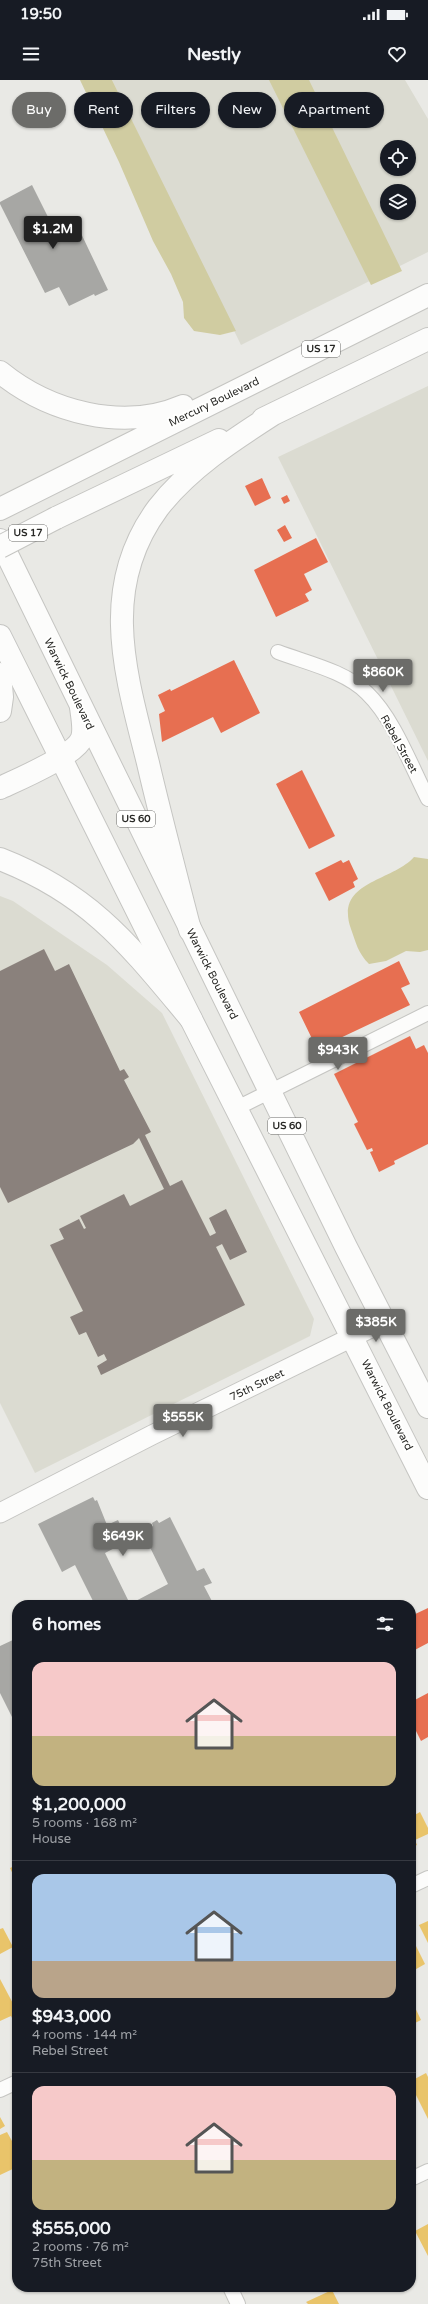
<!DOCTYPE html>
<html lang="en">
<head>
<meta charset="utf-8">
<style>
	:root { --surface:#171b24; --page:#20242c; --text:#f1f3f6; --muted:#9ea1a6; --line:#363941; --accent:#6c6c69 }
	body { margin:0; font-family:"Varela Round",sans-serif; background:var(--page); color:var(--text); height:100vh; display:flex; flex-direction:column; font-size:15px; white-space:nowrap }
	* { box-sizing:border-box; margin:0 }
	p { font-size:13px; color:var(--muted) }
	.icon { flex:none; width:22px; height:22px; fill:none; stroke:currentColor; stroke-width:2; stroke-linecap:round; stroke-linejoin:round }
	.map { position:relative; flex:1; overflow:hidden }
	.panel { position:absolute; left:12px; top:1520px; width:404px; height:692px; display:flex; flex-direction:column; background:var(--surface); border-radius:16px; box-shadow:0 1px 3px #0004 }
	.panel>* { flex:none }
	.hud { position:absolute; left:12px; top:12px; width:404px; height:36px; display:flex; gap:8px }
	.buttons { position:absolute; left:380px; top:60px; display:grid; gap:8px }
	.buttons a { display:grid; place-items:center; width:36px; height:36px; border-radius:50%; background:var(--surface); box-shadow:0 1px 3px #0004; font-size:20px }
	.price { position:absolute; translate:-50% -34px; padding:0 9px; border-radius:4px; background:var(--accent); color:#fff; font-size:13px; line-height:26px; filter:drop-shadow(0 1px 2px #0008) }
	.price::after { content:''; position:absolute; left:50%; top:24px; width:12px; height:9px; margin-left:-6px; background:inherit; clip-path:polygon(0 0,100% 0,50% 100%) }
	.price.selected { background:#222; color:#fff }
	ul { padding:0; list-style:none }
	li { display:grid; align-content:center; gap:8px; height:212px; padding:0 20px }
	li+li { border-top:1px solid var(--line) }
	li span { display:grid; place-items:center; height:124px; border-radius:12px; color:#555 }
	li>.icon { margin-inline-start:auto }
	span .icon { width:72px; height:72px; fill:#fffc; stroke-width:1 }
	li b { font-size:17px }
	h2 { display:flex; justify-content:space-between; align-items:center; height:48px; padding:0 20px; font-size:17px }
	.tag { padding:0 14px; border-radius:18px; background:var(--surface); box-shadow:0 1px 3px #0004; font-size:14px; line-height:36px }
	.tag.selected { background:var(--accent); color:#fff }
	.status { display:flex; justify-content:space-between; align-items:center; height:28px; padding:0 20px; background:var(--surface); direction:ltr }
	.status svg { height:11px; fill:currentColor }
	header { display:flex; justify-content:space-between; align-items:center; height:52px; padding:0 20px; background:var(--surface); font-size:18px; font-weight:700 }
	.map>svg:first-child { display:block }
	.built { fill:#dbdbd1; fill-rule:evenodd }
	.forest { fill:#d0cca1 }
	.homes { fill:#e9c46a }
	.shops { fill:#e76f51 }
	.industry { fill:#8a817c }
	.building { fill:#a7a7a4 }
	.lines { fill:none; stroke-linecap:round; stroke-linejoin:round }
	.street-casing { stroke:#c5c5c2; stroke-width:16 }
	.secondary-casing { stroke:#c5c5c2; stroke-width:21 }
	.primary-casing { stroke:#c5c5c2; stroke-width:24 }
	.highway-casing { stroke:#c5c5c2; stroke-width:24 }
	.street { stroke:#fcfcfb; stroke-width:14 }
	.secondary { stroke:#fcfcfb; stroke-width:19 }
	.primary { stroke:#fcfcfb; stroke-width:22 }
	.highway { stroke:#fcfcfb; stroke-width:22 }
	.highway-bridge-casing { stroke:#c5c5c2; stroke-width:24; stroke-linecap:butt }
	.highway-bridge { stroke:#fcfcfb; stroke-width:22 }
	.labels { text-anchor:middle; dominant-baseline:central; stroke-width:4; stroke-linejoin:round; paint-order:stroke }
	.shield { fill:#fffffe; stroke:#696967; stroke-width:1 }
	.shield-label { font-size:10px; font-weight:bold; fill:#292926 }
	.street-label { font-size:11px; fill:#292926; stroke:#fffffe }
</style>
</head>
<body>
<div class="status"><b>19:50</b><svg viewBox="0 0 49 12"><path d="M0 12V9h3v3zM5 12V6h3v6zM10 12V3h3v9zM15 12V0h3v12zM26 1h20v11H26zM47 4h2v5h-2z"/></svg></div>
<header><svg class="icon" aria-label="menu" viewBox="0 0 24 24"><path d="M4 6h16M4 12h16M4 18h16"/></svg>Nestly<svg class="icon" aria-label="heart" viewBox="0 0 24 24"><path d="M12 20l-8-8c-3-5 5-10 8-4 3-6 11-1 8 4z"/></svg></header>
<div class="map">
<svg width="428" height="2224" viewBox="0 0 428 2224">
	<rect width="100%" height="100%" fill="#e9e9e5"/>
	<path class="built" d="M 112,0 L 405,0 L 428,39 L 428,172 L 241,265 ZM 387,67 L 409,67 L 409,89 L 387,89 ZM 387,111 L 409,111 L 409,133 L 387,133 Z
		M 428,306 L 428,681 L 278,377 Z
		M 0,816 L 13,821 L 107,885 L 162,933 L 314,1239 L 310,1256 L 35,1393 L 0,1323 Z"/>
	<path class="forest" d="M 80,0 L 112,0 L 236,251 L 220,255 L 194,251 L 184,238 L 183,222 L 171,194 L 153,161 L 119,82 Z
		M 269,0 L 309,0 L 402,191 L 371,205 Z
		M 414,777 L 428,779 L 428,870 L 420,872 L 406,871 L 386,881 L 369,884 C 358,873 356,863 351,849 C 334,801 392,802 414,777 Z"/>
	<path class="homes" d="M 420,1732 L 428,1748 L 428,1754 L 415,1760 L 417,1765 L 411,1768 L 411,1737 Z
		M 17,1785 L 17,1803 L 10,1788 Z
		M 428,1841 L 428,1863 L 419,1845 Z
		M 3,1848 L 13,1867 L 0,1874 L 0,1849 Z
		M 416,1866 L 425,1884 L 411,1892 L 411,1868 Z
		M 0,1899 L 17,1931 L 17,1948 L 11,1936 L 0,1941 Z
		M 411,1919 L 421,1940 L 411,1945 Z
		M 426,1993 L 428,1997 L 428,2039 L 416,2015 L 411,2017 L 411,2001 Z
		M 0,2037 L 5,2046 L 0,2049 Z
		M 7,2052 L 17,2070 L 17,2087 L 0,2095 L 0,2055 Z
		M 428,2144 L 428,2176 L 415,2151 Z
		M 332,2210 L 339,2224 L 308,2224 L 306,2222 Z"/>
	<path class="shops" d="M 262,398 L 271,418 L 255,426 L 245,406 Z
		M 287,415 L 290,421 L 284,424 L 281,418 Z
		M 285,445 L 292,458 L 284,462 L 277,450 Z
		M 316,458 L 328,482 L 304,494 L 312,510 L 305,514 L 309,521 L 276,537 L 254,490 Z
		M 234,580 L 260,633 L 221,653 L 213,637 L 162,662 L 159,634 L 165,631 L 158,615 L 170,609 L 171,611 Z
		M 302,690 L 335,756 L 309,769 L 276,704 Z
		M 341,780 L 343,783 L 349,780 L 358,799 L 353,802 L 355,807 L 329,821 L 315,793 Z
		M 399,881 L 410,904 L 401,908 L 410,925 L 317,969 L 299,932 Z
		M 410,956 L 416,969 L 424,965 L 428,973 L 428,1064 L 394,1081 L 395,1084 L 379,1092 L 370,1072 L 373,1071 L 372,1068 L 367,1070 L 354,1044 L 358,1042 L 334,994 Z
		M 428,1528 L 428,1563 L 411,1572 L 411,1536 Z
		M 428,1613 L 428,1657 L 421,1661 L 411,1641 L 411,1622 Z"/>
	<path class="industry" d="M 44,869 L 55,891 L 69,884 L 120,991 L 124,989 L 129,997 L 124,1000 L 151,1052 L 145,1055 L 170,1106 L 182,1100 L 210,1156 L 216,1153 L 209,1138 L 226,1129 L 247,1172 L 230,1180 L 222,1164 L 216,1167 L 245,1225 L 101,1295 L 97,1286 L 107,1280 L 104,1274 L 98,1277 L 86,1252 L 79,1255 L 70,1237 L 83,1231 L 50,1165 L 64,1159 L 59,1149 L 79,1139 L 84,1149 L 86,1148 L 80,1136 L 124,1114 L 130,1126 L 164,1109 L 139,1058 L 133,1064 L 8,1123 L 0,1107 L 0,891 Z"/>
	<path class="building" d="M 32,105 L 58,157 L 78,147 L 108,210 L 95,216 L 94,214 L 69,226 L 59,207 L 45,213 L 0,124 L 0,122 Z
		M 93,1417 L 95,1421 L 97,1420 L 107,1445 L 118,1440 L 128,1461 L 105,1473 L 130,1524 L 168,1504 L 142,1451 L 153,1446 L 152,1443 L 157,1440 L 159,1443 L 170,1437 L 197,1491 L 204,1488 L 212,1503 L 204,1506 L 214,1525 L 95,1525 L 75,1485 L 62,1492 L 38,1444 Z
		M 15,1559 L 17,1563 L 17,1647 L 0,1613 L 0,1566 Z"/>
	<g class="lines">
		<g class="street-casing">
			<path id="street" d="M 278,572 C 307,583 345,591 367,613 C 394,639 411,686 428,719
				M 237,1028 L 428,933
				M 411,1806 L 428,1798
				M 0,2010 L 17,2002
				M 411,2099 L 428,2091
				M 230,2207 L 238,2224"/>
		</g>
		<g class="secondary-casing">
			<path id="secondary" d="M 0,1433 L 152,1355 L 385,1241"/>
		</g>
		<g class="primary-casing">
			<path id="primary" d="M 0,460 L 346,1167 L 428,1327
				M 0,556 L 191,939 L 428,1408"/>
		</g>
		<g class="highway-casing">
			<path id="highway" d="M 0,292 C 49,332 123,352 183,326
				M 263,339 L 428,259
				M 0,429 L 428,215
				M 56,438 L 219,360
				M 0,594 L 2,617 L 0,631
				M 0,708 C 17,700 76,675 82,658 C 85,649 82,637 81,627
				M 0,779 C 92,815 130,866 191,939
				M 190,850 C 176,795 161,739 148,683 C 126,595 98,509 158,428 C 189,388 233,360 275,333"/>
		</g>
		<use href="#street" class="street"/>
		<use href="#secondary" class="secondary"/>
		<use href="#primary" class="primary"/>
		<use href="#highway" class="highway"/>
		<g class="highway-bridge-casing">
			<path id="highway-bridge" d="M 0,467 L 56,438"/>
		</g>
		<use href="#highway-bridge" class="highway-bridge"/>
	</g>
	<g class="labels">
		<g class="shield">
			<rect x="302" y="261" width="38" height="16" rx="3"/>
			<rect x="9" y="445" width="38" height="16" rx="3"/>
			<rect x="117" y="731" width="38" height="16" rx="3"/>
			<rect x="268" y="1038" width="38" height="16" rx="3"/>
		</g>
		<g class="shield-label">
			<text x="321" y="269">US 17</text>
			<text x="28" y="453">US 17</text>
			<text x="136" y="739">US 60</text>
			<text x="287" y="1046">US 60</text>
		</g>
		<g class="street-label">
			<text transform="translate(214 322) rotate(-26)">Mercury Boulevard</text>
			<text transform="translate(69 604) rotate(64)">Warwick Boulevard</text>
			<text transform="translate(399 664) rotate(61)">Rebel Street</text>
			<text transform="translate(212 894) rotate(63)">Warwick Boulevard</text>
			<text transform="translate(257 1305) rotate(-26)">75th Street</text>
			<text transform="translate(387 1325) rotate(63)">Warwick Boulevard</text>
		</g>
	</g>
</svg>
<div class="buttons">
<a><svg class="icon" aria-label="locate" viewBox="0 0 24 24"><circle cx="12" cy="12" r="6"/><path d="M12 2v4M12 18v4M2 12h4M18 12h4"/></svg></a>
<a><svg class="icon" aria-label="layers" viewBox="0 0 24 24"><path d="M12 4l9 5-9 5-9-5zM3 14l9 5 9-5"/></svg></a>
</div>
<b class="price selected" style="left:53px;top:170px">$1.2M</b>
<b class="price" style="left:383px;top:613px">$860K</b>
<b class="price" style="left:338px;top:991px">$943K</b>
<b class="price" style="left:376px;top:1263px">$385K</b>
<b class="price" style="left:183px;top:1358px">$555K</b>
<b class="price" style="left:123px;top:1477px">$649K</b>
<div class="hud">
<a class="tag selected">Buy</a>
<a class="tag">Rent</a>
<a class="tag">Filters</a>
<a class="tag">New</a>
<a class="tag">Apartment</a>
</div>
<section class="panel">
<h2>6 homes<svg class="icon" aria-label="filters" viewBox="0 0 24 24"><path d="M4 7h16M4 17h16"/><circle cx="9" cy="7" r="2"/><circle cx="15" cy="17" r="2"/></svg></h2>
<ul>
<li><span style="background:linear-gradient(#f6c9c9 60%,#c2b280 0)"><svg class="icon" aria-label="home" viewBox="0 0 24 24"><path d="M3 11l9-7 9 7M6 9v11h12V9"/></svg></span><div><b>$1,200,000</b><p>5 rooms · 168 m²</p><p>House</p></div></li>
<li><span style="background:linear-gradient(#a9c7e8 70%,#b9a48a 0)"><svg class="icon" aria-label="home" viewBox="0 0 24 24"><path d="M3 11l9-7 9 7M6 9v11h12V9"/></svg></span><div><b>$943,000</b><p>4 rooms · 144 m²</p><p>Rebel Street</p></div></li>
<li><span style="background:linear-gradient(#f6c9c9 60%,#c2b280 0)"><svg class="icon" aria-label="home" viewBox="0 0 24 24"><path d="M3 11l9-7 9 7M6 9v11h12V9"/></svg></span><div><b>$555,000</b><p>2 rooms · 76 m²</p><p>75th Street</p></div></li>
</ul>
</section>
</div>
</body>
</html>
